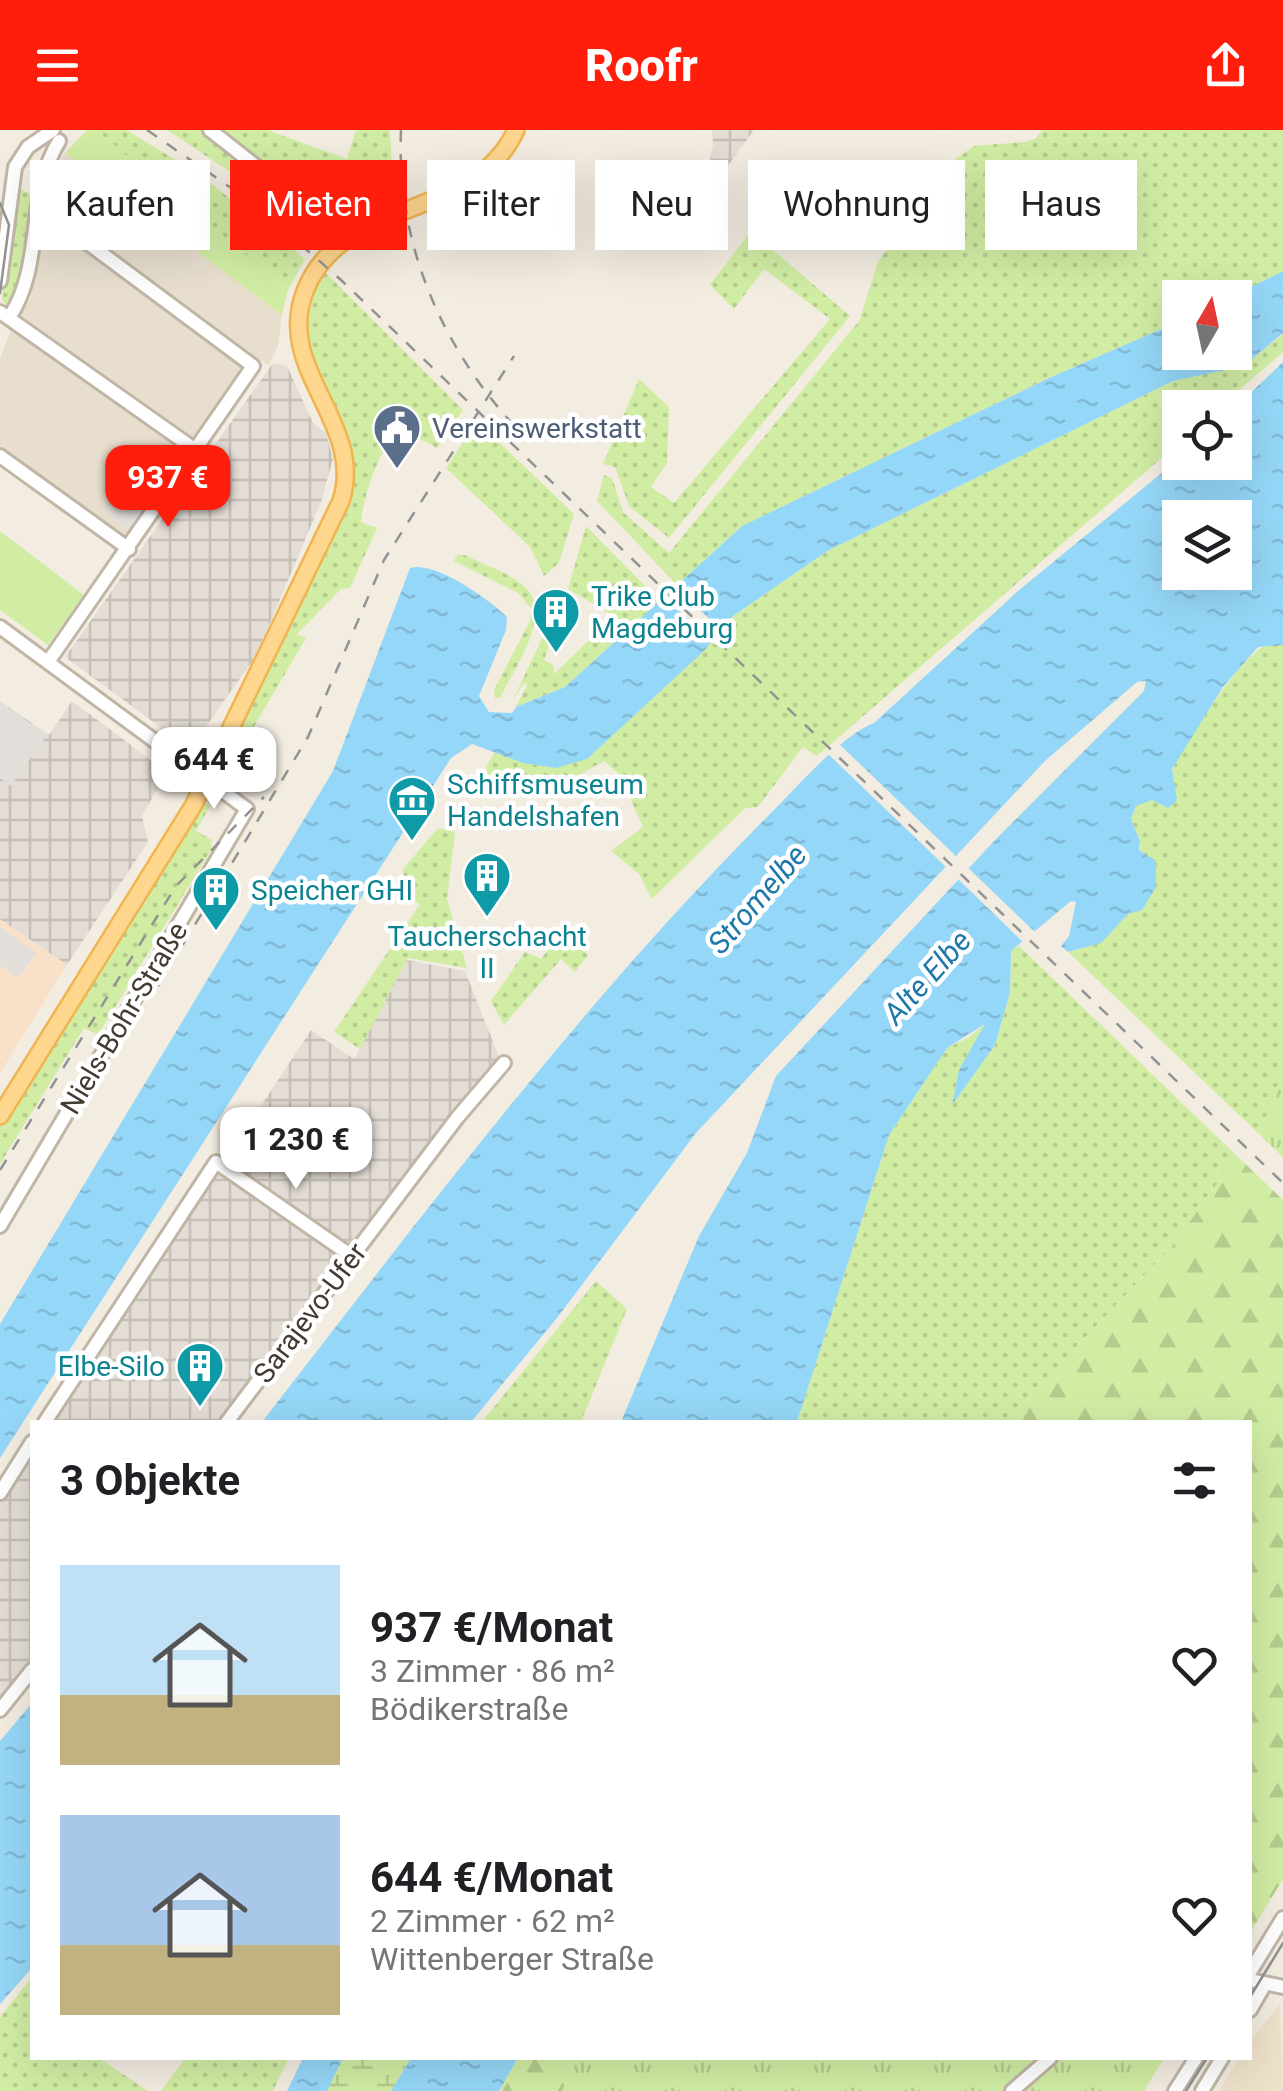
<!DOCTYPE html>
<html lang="de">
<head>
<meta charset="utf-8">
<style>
	:root { --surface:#fff; --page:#f2f2f2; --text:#202124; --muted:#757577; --accent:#ff1e0c }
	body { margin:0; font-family:Roboto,sans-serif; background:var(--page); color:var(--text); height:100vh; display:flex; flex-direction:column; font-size:38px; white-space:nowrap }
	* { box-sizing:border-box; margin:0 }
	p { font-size:32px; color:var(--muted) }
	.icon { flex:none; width:55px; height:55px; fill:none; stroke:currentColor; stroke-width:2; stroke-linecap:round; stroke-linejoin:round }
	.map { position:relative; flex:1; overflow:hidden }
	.panel { position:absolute; left:30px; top:1290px; width:1222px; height:640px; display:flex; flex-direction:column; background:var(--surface); border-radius:0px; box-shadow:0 10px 40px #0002 }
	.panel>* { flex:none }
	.guide { position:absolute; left:30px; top:30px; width:1225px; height:90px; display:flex; gap:20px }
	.needle { width:65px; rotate:9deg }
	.buttons { position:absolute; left:1162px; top:150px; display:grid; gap:20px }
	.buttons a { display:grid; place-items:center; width:90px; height:90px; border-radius:0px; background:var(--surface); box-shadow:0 10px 40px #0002; font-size:50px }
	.price { position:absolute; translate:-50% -85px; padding:0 22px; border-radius:20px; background:#fff; color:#222; font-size:32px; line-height:65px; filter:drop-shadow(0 2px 5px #0008) }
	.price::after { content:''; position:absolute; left:50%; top:60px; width:30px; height:22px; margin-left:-15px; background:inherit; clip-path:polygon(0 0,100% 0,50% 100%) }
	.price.current { background:var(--accent); color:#fff }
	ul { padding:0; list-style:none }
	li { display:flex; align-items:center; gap:30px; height:250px; padding:0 30px }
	li span { display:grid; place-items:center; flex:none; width:280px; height:200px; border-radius:0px; color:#555 }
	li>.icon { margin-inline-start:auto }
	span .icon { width:120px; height:120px; fill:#fffc; stroke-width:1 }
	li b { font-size:42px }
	h2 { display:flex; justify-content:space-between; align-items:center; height:120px; padding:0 30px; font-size:42px }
	.pill { padding:0 35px; border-radius:0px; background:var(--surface); box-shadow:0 10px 40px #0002; font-size:35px; line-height:90px }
	.pill.current { background:var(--accent); color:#fff }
	header { display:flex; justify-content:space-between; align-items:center; height:130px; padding:0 30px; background:var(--accent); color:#fff; font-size:45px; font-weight:800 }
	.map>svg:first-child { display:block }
	.residential { fill:#e7dece }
	.commercial { fill:#f8e1c8 }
	.industrial { fill:url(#industrial-grid) }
	.education { fill:#eee1c9 }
	.grass { fill:url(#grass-dots) }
	.forest { fill:url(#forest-firs) }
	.wetland { fill:url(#wetland-marsh) }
	.park { fill:url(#park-tufts) }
	.garden { fill:#d1eda4 }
	.parking { fill:#e2deda }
	.water { fill:url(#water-ripples); fill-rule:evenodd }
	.pier { fill:#f3ece1 }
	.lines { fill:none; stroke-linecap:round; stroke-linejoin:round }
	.minor-casing { stroke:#c1b6a6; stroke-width:18 }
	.major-casing { stroke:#f0b551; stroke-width:20 }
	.minor { stroke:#fff; stroke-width:12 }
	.major { stroke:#ffd68e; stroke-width:15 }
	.tram { stroke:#939393; stroke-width:2.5 }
	.rail { stroke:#939393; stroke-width:2.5; stroke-dasharray:12 12; stroke-linecap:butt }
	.labels { text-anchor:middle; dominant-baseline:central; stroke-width:9; stroke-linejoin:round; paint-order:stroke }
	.service-label { font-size:28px; fill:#4e5e75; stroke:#fff; text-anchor:start }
	.culture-label { font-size:28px; fill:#0d838f; stroke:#fff; text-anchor:start }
	.street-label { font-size:28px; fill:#443b31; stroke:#fff }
	.water-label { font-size:30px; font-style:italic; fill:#1e79aa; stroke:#fff }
</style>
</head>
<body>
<header><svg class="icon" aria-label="menu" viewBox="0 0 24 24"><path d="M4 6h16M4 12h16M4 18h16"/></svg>Roofr<svg class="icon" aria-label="share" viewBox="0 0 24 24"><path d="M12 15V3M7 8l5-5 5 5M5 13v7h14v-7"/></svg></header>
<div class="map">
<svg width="1283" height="1961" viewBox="0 0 1283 1961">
	<defs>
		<pattern id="industrial-grid" width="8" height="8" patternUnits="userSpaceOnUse" patternTransform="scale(2.5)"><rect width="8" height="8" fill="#e4ddd6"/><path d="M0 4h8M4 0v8" fill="none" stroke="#c5bfb8"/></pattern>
		<pattern id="grass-dots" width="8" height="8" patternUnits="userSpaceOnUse" patternTransform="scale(2.5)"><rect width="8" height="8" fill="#d1eda4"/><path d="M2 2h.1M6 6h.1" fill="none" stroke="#b5cc8e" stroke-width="1.8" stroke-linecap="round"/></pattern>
		<pattern id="forest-firs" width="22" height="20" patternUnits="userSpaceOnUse" patternTransform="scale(2.5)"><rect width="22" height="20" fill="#d1eda4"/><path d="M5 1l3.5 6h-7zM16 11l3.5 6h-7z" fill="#b5cc8e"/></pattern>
		<pattern id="wetland-marsh" width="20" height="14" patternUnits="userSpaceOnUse" patternTransform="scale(2.5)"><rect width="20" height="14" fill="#d1eda4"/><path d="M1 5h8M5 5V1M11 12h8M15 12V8" fill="none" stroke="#b5cc8e"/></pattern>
		<pattern id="park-tufts" width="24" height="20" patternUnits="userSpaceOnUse" patternTransform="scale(2.5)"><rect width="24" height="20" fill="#d1eda4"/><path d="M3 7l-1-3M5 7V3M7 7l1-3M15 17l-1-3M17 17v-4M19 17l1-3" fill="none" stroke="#b5cc8e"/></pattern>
		<pattern id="water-ripples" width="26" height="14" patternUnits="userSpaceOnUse" patternTransform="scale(2.5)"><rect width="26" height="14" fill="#95d7f8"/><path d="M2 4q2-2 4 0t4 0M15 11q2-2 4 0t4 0" fill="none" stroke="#82b9d5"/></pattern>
	</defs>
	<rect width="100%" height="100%" fill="#f3ece1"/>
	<path class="residential" d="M 65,23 L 282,185 L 278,216 L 269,235 L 257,228 L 121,420 L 0,334 L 0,229 L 11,199 L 31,168 L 49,49 Z"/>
	<path class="commercial" d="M 0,789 L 67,835 L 0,943 Z"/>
	<path class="industrial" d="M 712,0 L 754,0 L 702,71 L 713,15 Z
		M 273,233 L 287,236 L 313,293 L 326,303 L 333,329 L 321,372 L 256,526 L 190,619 L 65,527 Z
		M 0,571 L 49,605 L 72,571 L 167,642 L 142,686 L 148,712 L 67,835 L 0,789 Z
		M 407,830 L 465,841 L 503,937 L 233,1292 L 52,1292 L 311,900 L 354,929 Z
		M 32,1323 L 32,1548 L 0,1583 L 0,1372 Z"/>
	<path class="education" d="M 1280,1874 L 1283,1961 L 1219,1961 L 1239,1928 L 1250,1928 L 1250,1911 Z"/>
	<path class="grass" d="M 96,0 L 126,0 L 199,44 L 305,129 L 288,160 Z
		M 167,0 L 267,0 L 347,29 L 356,0 L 390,0 L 394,75 L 347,94 L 323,86 L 319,92 L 331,106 L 321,115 L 247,53 Z
		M 1042,0 L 1283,0 L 1283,141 L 1230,167 L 1180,168 L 1180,191 L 1049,248 L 742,396 L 677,455 L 597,371 L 604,345 L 612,348 L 623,382 L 669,423 L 859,191 L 878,132 L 950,33 L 974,16 L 1024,12 L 1036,9 Z
		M 17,56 L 35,68 L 19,161 L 6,175 L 2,169 Z
		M 751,101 L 850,186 L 669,408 L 629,376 L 615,337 L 603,334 L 639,249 L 669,277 L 667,333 L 651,357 L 674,373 L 830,189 L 764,139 L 734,179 L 710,155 Z
		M 322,139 L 463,280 L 437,318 L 396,296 C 379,328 365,356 361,392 L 377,398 L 350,458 L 341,459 L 297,504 L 306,508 L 242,617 L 249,621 L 246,629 L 259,635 L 237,659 L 231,653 L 238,635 L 224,627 L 353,343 C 348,251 274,246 322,139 Z
		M 1283,204 L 1283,222 L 1219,277 L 1180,278 L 1180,312 L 817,626 L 803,617 L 758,677 L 745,678 L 652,769 L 639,744 L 611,721 L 643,697 L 619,644 L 604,631 L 565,653 L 568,664 L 540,667 L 489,651 L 486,637 L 495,621 L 523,633 L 587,629 L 703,521 L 733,486 L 829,420 L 1173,251 L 1244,236 Z
		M 477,291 L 574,384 L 559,433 L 544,446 L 530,417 L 446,338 Z
		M 586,396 L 660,471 L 565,557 L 516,577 L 527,555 L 524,553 L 513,570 L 556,479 L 561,479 L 544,530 L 553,535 L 554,544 L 614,486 L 568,459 Z
		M 457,425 L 465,425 C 484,435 513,444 527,459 C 553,486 512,542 500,568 L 495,568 L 494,560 L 530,491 L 531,478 L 518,463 L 454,431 Z
		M 1269,514 L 1283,515 L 1283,943 L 1259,1004 L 1068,822 C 1108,815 1110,792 1138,779 L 1140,711 L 1131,689 L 1136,676 L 1173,659 C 1172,651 1171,643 1174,636 C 1189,608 1242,522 1269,514 Z
		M 202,672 L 210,676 L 196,701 L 212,710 L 211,720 L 98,905 L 84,898 L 0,1034 L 0,997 Z
		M 438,698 L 455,702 L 447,769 L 467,838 L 408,828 L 360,919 L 334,902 L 420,774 L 406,767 L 403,739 Z
		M 561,803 L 588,825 L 575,842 L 561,829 L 504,895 L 491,871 L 525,822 L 541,829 Z
		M 1019,816 L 1237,1026 L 1173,1115 L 1005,1292 L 797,1292 L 889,1005 L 947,918 L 970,907 L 988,891 L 959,940 L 954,972 L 995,915 L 1010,863 L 1011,820 Z
		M 596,1151 L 627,1179 L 581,1292 L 482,1292 Z
		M 32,1847 L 32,1928 L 99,1928 L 148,1961 L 0,1961 L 0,1887 Z
		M 185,1928 L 289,1928 L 273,1961 L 161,1961 Z"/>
	<path class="forest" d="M 1237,1026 L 1283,1070 L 1283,1749 L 1250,1803 L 1250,1292 L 1005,1292 L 1173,1115 Z
		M 518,1928 L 578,1928 L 562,1961 L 499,1961 Z"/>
	<path class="wetland" d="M 343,1928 L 411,1928 L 391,1961 L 327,1961 Z"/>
	<path class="park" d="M 1283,943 L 1283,1027 L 1259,1004 Z
		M 578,1928 L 1164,1928 L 1144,1961 L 562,1961 Z"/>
	<path class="garden" d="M 87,0 L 96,0 L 288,160 L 282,185 L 65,23 Z
		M 0,401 L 84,465 L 48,515 L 0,480 Z"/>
	<path class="parking" d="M 132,342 L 158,360 L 133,397 L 125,398 L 103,381 Z
		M 0,572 L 47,605 L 11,656 L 0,648 Z
		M 0,797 L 36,823 L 18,848 L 0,835 Z"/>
	<path class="water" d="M 1283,141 L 1283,203 L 1244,236 L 1173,251 L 829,420 L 733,486 L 704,521 L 587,629 L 556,638 L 523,633 L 472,614 L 451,628 L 0,1328 L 0,1194 L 333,641 L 410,438 C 434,430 489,469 507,487 L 506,500 L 479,566 L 489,582 L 512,583 L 516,577 L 565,557 L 742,396 L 1049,248 L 1180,191 L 1180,222 L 1235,222 L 1235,168 L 1230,167 Z
		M 1283,232 L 1283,515 L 1258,517 L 1223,557 L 1172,639 L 1177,670 L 1168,678 L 1152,670 L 1136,676 L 1131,689 L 1140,711 L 1139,720 L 1156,731 L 1156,757 L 1142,780 L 1128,784 L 1101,813 L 1068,822 L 1061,816 L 1069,806 L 1076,772 L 1071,771 L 1011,821 L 1010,863 L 995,915 L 952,975 L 959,940 L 985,894 L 947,918 L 889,1005 L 797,1292 L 621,1292 L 699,1106 L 747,1023 L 776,946 L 996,709 L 1144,561 L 1146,551 L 1137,552 L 1045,631 L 696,1003 L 557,1188 L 471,1292 L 262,1292 C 425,1082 584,870 772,682 C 798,656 842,605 874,593 L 1018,461 L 1180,328 L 1180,332 L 1235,332 L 1235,278 ZM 1180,388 L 1235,388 L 1235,442 L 1180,442 Z
		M 32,1573 L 32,1838 L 0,1874 L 0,1611 Z
		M 303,1928 L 343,1928 L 327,1961 L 287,1961 Z
		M 411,1928 L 518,1928 L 499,1961 L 391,1961 Z"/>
	<path class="pier" d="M 672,453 L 725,504 L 715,515 L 661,463 Z
		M 837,612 L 958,728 L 947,738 L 827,623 Z
		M 965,735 L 1037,804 L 1027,816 L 955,746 Z"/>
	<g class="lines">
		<g class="minor-casing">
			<path id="minor" d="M 210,0 L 326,91
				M 38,76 L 253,236 L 48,532
				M 0,151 L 15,37 L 28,17 L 53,0
				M 0,182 L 197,321
				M 10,186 C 44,135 26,64 59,11
				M 0,326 L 129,419
				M 0,497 L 247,679 L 0,1096
				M 45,1292 L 216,1032 L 353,1127
				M 227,1292 L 457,988 L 504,933
				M 0,1363 L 32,1312
				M 0,1580 L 32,1540
				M 1250,1842 L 1283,1788
				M 1250,1850 L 1283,1857
				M 1250,1880 L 1265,1854
				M 1012,1961 L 1050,1928
				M 1175,1961 L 1196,1928
				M 1202,1961 L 1222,1928"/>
		</g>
		<g class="major-casing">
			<path id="major" d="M 0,986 L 193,676 L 341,371 C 366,293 274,240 305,161 C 342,66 474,92 516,0"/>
		</g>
		<use href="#minor" class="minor"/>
		<use href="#major" class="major"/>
		<path class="tram" d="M 0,73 L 9,95 L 0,163
			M 1250,1867 L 1283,1813
			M 1186,1961 L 1207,1928"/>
		<path class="rail" d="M 147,0 L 253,73 L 340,149 L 1283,1053
			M 401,0 C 396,114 442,219 519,301
			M 158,856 L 308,607 L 384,430 L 514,226
			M 0,1040 L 176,756 L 264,667"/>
	</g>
	<defs>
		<g id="civic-pin" transform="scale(2.5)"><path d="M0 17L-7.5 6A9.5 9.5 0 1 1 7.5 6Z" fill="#5c6f8a" stroke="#fff"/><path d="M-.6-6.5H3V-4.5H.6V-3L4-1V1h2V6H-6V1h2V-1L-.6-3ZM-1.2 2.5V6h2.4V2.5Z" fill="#fff"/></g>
		<g id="building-pin" transform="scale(2.5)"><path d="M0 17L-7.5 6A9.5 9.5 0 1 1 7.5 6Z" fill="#0f9aa8" stroke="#fff"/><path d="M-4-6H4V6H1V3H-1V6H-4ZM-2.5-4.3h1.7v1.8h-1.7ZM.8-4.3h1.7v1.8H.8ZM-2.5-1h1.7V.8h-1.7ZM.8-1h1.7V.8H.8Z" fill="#fff"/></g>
		<g id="museum-pin" transform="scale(2.5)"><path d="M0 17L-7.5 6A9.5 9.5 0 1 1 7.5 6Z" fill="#0f9aa8" stroke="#fff"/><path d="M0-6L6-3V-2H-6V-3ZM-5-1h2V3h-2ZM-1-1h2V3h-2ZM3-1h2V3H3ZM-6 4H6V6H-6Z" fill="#fff"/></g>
	</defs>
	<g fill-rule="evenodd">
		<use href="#civic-pin" x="397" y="298"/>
		<use href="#building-pin" x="556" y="482"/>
		<use href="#museum-pin" x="412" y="670"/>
		<use href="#building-pin" x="487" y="746"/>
		<use href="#building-pin" x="216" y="760"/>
		<use href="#building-pin" x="200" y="1236"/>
	</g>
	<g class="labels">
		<g class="service-label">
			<text x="432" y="298">Vereinswerkstatt</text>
		</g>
		<g class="culture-label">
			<text x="591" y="466">Trike Club<tspan x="591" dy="32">Magdeburg</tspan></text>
			<text x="447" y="654">Schiffsmuseum<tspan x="447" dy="32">Handelshafen</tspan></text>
			<text x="251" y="760">Speicher GHI</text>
			<text x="487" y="806" text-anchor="middle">Taucherschacht<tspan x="487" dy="32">II</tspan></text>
			<text x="165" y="1236" text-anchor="end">Elbe-Silo</text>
		</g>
		<g class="street-label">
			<text transform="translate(124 888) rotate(-59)">Niels-Bohr-Straße</text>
			<text transform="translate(310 1183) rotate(-53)">Sarajevo-Ufer</text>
		</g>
		<g class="water-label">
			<text transform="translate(757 769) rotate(-49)">Stromelbe</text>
			<text transform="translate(927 847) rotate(-48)">Alte Elbe</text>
		</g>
	</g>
</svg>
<div class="buttons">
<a><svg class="needle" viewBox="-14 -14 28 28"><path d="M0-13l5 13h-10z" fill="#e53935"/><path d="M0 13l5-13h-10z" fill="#757577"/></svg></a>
<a><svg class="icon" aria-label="locate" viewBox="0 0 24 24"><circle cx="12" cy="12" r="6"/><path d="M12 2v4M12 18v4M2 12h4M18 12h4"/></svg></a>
<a><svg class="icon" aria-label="layers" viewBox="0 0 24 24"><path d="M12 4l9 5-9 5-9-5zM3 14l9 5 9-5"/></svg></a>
</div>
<b class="price current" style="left:168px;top:400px">937 €</b>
<b class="price" style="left:214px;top:682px">644 €</b>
<b class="price" style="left:296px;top:1062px">1 230 €</b>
<div class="guide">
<a class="pill">Kaufen</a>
<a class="pill current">Mieten</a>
<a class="pill">Filter</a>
<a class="pill">Neu</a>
<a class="pill">Wohnung</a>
<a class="pill">Haus</a>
</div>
<section class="panel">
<h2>3 Objekte<svg class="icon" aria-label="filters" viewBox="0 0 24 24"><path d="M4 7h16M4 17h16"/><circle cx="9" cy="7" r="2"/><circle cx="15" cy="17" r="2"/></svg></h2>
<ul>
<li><span style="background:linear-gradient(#bfe0f5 65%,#c2b280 0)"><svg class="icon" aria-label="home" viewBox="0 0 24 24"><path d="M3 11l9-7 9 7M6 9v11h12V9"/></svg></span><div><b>937 €/Monat</b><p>3 Zimmer · 86 m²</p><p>Bödikerstraße</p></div><svg class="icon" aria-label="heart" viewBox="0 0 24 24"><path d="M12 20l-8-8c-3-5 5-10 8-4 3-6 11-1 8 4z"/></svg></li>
<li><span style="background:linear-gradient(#a9c7e8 65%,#c2b280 0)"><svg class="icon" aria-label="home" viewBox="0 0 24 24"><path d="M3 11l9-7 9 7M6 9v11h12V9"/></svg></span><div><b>644 €/Monat</b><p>2 Zimmer · 62 m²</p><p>Wittenberger Straße</p></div><svg class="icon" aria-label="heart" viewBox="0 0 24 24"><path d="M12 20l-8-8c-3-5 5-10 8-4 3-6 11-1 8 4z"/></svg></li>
</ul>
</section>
</div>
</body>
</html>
